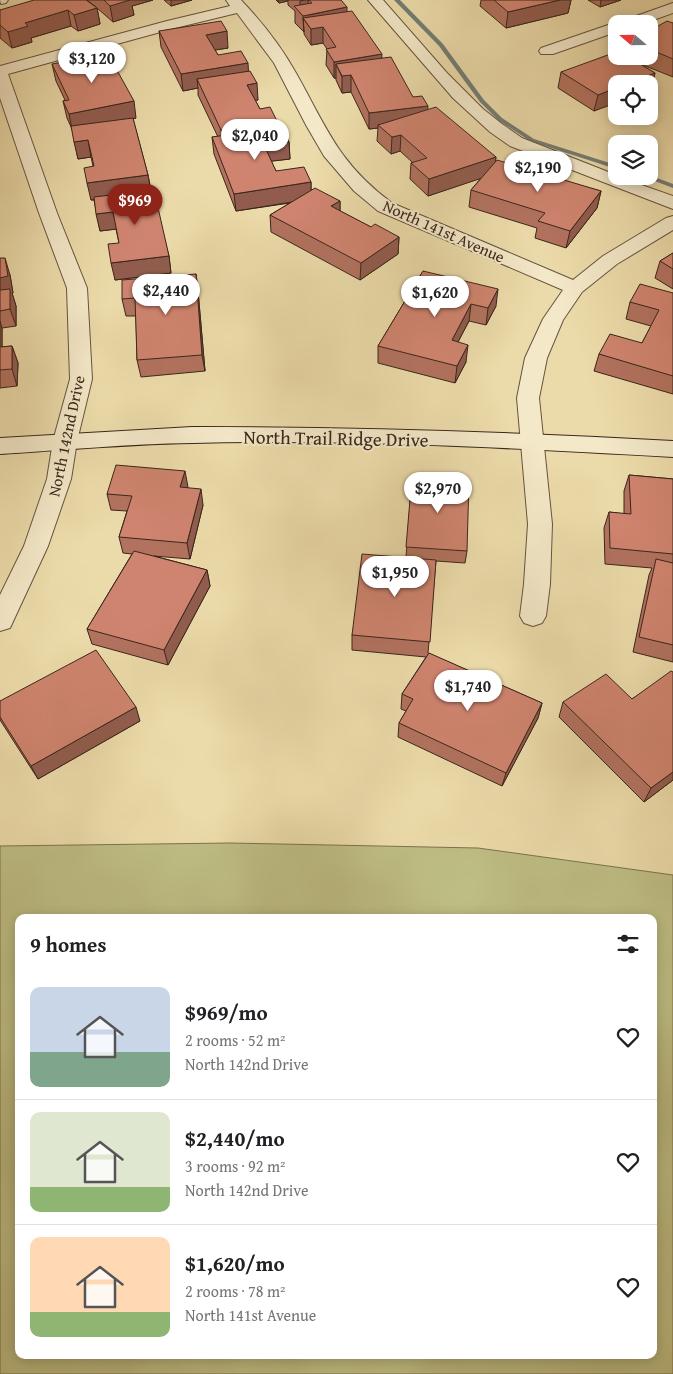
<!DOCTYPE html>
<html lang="en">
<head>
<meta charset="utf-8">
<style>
	:root { --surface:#fff; --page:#f2f2f2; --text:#202124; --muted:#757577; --line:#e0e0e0; --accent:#8f2418 }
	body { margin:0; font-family:"Gentium Book Plus",serif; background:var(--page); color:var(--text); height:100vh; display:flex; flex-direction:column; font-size:19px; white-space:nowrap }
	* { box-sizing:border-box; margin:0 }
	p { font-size:16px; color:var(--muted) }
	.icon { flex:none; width:28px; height:28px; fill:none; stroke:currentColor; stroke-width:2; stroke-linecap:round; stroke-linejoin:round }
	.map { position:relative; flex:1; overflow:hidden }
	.side { position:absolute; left:15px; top:914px; width:642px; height:445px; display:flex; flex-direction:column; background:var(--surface); border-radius:10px; box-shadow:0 2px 12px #0003 }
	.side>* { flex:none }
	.needle { width:32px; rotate:290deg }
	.fabs { position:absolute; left:608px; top:15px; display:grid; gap:10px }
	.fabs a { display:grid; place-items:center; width:50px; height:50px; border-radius:10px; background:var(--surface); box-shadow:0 2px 12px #0003; font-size:25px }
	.price { position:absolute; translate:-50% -42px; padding:0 11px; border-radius:18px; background:#fff; color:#222; font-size:16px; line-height:32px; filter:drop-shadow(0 1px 2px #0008) }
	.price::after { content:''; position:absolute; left:50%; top:30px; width:15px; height:11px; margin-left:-8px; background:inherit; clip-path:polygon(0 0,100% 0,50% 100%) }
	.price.active { background:var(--accent); color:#fff }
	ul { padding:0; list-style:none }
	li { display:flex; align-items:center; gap:15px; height:125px; padding:0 15px }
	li+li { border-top:1px solid var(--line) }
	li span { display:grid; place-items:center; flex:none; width:140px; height:100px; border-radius:10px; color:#555 }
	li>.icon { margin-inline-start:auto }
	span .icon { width:60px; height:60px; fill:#fffc; stroke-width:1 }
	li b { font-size:21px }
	h2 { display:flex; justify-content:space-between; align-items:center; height:60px; padding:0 15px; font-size:21px }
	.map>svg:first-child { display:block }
	.green { fill:#bebe84; stroke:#7c7250; fill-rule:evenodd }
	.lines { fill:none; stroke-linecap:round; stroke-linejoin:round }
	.stream { fill:#747e76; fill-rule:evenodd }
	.street-casing { stroke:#66533f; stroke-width:2 }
	.secondary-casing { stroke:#3a261b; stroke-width:2 }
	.street { fill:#f3e8c8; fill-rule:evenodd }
	.secondary { fill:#f3e8c8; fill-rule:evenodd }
	.wall { fill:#b2725f; stroke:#3a261b }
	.shaded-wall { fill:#915c4e; stroke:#3a261b }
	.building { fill:#cf846f; stroke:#3a261b }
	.labels { text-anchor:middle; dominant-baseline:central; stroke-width:4; stroke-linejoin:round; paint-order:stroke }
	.far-street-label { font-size:16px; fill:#3a261b; stroke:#f3e8c8 }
	.street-label { font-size:19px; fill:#3a261b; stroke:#f3e8c8 }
</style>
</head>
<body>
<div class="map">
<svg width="673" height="1374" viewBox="0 0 673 1374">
	<rect width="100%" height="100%" fill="#ecdbaa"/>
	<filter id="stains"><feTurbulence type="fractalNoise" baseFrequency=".004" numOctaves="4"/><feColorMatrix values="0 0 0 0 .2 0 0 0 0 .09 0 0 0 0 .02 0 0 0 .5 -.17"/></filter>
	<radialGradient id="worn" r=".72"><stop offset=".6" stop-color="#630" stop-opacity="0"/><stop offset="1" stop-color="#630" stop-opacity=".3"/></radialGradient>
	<path class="green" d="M 230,843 L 478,848 L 673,875 L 673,1374 L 0,1374 L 0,846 ZM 19,918 L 654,918 L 654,1355 L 19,1355 Z"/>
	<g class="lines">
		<path class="stream" d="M 394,0 L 400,0 L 443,44 L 484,100 L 502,118 L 534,139 L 616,165 L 616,169 L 530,141 L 498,120 L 480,102 L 439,46 Z
			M 649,175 L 673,184 L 673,188 L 642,176 Z"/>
		<g class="street-casing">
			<path id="street" d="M 0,0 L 8,0 L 6,3 L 1,4 Z
				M 226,0 L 241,0 C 262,22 281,46 296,73 C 327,128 338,163 392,203 L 573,280 L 603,256 L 666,218 L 673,216 L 673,230 L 617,264 L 582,292 L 563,320 L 547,358 L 539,398 L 552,524 L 550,584 L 546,616 L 542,623 L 533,626 L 524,623 L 520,616 L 524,584 L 528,524 L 517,398 L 525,358 L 543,319 L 563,290 L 378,211 L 354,191 L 324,156 L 306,125 L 274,63 L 237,13 L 175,28 L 8,74 L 57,213 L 87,288 L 92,379 L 77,441 L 71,479 L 48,546 L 10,628 L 0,631 L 0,595 L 24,546 L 47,479 L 53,441 L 70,379 L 67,288 L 39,213 L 0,98 L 0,66 L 167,21 L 230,6 Z
				M 368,0 L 383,0 L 447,73 L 483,109 L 502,124 L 522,138 L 616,175 L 616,176 L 673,196 L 673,209 L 510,146 L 490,132 L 453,98 Z
				M 673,3 L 673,13 L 642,24 L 616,24 L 616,32 L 553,54 L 541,54 L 539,51 L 541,48 L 611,24 L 620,23 L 622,21 Z"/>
		</g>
		<g class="secondary-casing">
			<path id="secondary" d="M 192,427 C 353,427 513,432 673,441 L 673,457 C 513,448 353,439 193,443 C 128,444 64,450 0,454 L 0,438 Z"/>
		</g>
		<use href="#street" class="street"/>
		<use href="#secondary" class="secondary"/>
	</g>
	<path class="wall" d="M 87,0 L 153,0 L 132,6 L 134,15 L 113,22 L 97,8 L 100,24 L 78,31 L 71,26 L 31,38 L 32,42 L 12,48 L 0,38 L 0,10 L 96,7 Z
		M 164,0 L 192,0 L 171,6 Z
		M 276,0 L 341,0 L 347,12 L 382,58 L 413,97 L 428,110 L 496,157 L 495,163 L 601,191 L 597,208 L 566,248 L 535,238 L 537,228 L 469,207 L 471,190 L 481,178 L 428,196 L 410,179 L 411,163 L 412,162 L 400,151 L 391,154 L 377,141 L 378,128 L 369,129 L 351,92 L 342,93 L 336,80 L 336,78 L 334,78 L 326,65 L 327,49 L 323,43 L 311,45 L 304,34 L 304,32 L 295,23 L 295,11 L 288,5 L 288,1 L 279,3 Z
		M 481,0 L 571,0 L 568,13 L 506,28 L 480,6 Z
		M 588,0 L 621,0 L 600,7 Z
		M 673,23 L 673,77 L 638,63 L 655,73 L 651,89 L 649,90 L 649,84 L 594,111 L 558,88 L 561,72 L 627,56 L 649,56 L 649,31 Z
		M 159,31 L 228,48 L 215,50 L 218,55 L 248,71 L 258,100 L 255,100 L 260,109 L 289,142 L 290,159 L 271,161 L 276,171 L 311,182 L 311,190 L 340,201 L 340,211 L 371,227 L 399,237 L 398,254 L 360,280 L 271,232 L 270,215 L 290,203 L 236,211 L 214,154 L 212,137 L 218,137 L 198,95 L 198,88 L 183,91 L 161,47 Z
		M 52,64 L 136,118 L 133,119 L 148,175 L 151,190 L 169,256 L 171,273 L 115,280 L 119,243 L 116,229 L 100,231 L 94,200 L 91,200 L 93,166 L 91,157 L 78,159 L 72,129 L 67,118 L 63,101 L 65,100 L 56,81 Z
		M 673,253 L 673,289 L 655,278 L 660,261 Z
		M 0,258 L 10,275 L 13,293 L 12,293 L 16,306 L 16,326 L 2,328 L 2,347 L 12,346 L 18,363 L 17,386 L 0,388 Z
		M 423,271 L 496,306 L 486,325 L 469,321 L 458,342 L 466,362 L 455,383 L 378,363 L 378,346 Z
		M 196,274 L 198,291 L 205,371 L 141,377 L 137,360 L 136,316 L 126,316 L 122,299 Z
		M 673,293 L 673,394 L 594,371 L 599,354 L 642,343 L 651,326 L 626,319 L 630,302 Z
		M 629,475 L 673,479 L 673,662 L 633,652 L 649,575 L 652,568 L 605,564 L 604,528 L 609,512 L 624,514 L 624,491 Z
		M 412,476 L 467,551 L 465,563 L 436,561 L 428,653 L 542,703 L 538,718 L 502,786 L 398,737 L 399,723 L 406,711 L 401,709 L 402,694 L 426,657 L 352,650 L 352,635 L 406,557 Z
		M 188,488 L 203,505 L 190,559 L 154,556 L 207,570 L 210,586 L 168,665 L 92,644 L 87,629 L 132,554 L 123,553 L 119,537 L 127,511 L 111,510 L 107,494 Z
		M 673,672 L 673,780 L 644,802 L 559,717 L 563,702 L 632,699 Z
		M 0,701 L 140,721 L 38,779 L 0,720 Z"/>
	<path class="shaded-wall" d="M 123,0 L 153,0 L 132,6 L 134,15 L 113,22 L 110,6 Z
		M 171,0 L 192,0 L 171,6 Z
		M 278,0 L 288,0 L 288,1 L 279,3 Z
		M 305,0 L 308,0 L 309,15 L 347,7 L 347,23 L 323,28 L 323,43 L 311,45 L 311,29 L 303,18 L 304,32 L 303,16 L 300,13 L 300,1 Z
		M 560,0 L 571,0 L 568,13 L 506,28 L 508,12 Z
		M 601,0 L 621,0 L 600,7 Z
		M 97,8 L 100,24 L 78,31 L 74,15 Z
		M 68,10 L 71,26 L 31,38 L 32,42 L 12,48 L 8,32 L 25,23 Z
		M 227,31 L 228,48 L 208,51 L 206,35 Z
		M 382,54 L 381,71 L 351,75 L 351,92 L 342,93 L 342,77 L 336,64 L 336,78 L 334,78 L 334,62 Z
		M 248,63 L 249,80 L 197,79 L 198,88 L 183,91 L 181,74 Z
		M 655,73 L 651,89 L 649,90 L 649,84 L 626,84 Z
		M 257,83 L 258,100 L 248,101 L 247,85 Z
		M 616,88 L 616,103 L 594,111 L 598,95 Z
		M 134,101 L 136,118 L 72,130 L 69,114 Z
		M 428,106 L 427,122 L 378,125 L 378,128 L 369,129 L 369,113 Z
		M 277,121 L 278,137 L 223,147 L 221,130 Z
		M 401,135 L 400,151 L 391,154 L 392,137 Z
		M 88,140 L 91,157 L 78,159 L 74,142 Z
		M 289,142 L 290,159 L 265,162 L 264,145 Z
		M 496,157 L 494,174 L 428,196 L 429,179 Z
		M 148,175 L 151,192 L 91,200 L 87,183 Z
		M 311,182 L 311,199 L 236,211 L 234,194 Z
		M 601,191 L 597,208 L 566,248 L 570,231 Z
		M 340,201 L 340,217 L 331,206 Z
		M 113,212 L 117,229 L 100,231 L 96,214 Z
		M 399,237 L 398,254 L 360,280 L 361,263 Z
		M 169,256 L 171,273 L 115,280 L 111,263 Z
		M 5,258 L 10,275 L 13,293 L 12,293 L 16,306 L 16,326 L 10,309 L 0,295 L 0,278 Z
		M 196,274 L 198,291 L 205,371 L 202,355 Z
		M 498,289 L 496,306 L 486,325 L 488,308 Z
		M 471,304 L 469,321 L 450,357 L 452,340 Z
		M 0,321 L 2,328 L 2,364 L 0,359 Z
		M 468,345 L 466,362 L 455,383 L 457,366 Z
		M 12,346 L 18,363 L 17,386 L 12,369 Z
		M 185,471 L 188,487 L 183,504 L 180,487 Z
		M 201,489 L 203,505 L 190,559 L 187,543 Z
		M 207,570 L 210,586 L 168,665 L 164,650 Z
		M 542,703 L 538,718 L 502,786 L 506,773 Z
		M 136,707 L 140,721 L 38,779 L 31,766 Z
		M 673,772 L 673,780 L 644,802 L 651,788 Z"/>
	<path class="building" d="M 34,0 L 86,0 L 97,8 L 74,15 L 68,10 L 25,23 L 28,26 L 8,32 L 0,25 L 0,10 Z
		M 104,0 L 130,0 L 110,6 Z
		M 309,0 L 341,0 L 347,7 L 303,16 L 294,6 L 312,3 Z
		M 494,0 L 560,0 L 508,12 Z
		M 352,11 L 382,54 L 334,62 L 326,49 L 336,47 L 323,27 L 311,29 L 303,18 Z
		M 221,21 L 227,31 L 206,35 L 218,55 L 241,51 L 248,63 L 181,74 L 159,31 Z
		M 667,21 L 673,23 L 673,59 L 649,49 L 649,31 Z
		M 616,52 L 616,56 L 627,56 L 655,73 L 626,84 L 616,84 L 616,88 L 598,95 L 561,72 Z
		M 108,54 L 134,101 L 69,114 L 63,101 L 69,100 L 52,64 Z
		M 391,57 L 413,97 L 422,96 L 428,106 L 369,113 L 351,75 L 342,76 L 336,64 Z
		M 250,71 L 257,83 L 247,85 L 260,109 L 270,107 L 277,121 L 221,130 L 197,79 Z
		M 436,107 L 496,157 L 429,179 L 411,163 L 427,158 L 401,135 L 392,137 L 378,125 Z
		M 133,118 L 148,175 L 87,183 L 84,168 L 94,166 L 88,140 L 74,142 L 71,126 Z
		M 282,127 L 289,142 L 264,145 L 276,171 L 304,167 L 311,182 L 234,194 L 212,137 Z
		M 497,160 L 601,191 L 570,231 L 538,221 L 545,213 L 471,190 Z
		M 315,188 L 340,201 L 331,206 L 371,227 L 375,224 L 399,237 L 361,263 L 270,215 Z
		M 154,190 L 169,256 L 111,263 L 108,244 L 119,243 L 113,212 L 96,214 L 94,197 Z
		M 673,253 L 673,269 L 660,261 Z
		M 0,258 L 5,258 L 8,276 L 0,278 Z
		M 423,271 L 498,289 L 488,308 L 471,304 L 452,340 L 468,345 L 457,366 L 378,346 Z
		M 196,274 L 202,355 L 137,360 L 135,298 L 122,299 L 122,280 Z
		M 640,284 L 673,293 L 673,376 L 599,354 L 610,334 L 642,343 L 659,310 L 630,302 Z
		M 10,289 L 10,309 L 0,311 L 0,290 Z
		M 12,346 L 12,369 L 0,370 L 0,347 Z
		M 116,465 L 185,471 L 180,487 L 201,489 L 187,543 L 119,537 L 132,496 L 107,494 Z
		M 629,475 L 673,479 L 673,554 L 610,548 L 609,512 L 631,514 Z
		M 412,476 L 469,480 L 467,551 L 406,547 Z
		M 134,551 L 207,570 L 164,650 L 87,629 Z
		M 362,554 L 436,560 L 430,642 L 352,635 Z
		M 656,559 L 673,563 L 673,645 L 639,637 Z
		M 96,650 L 136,707 L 31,766 L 0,717 L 0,701 Z
		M 429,653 L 542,703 L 506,773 L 399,723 L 413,699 L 402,694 Z
		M 671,671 L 673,672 L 673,772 L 651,788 L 563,702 L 606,674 L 632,699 Z"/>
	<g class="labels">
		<g class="far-street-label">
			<text transform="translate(444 231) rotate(24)">North 141st Avenue</text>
			<text transform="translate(66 436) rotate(-78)">North 142nd Drive</text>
		</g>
		<g class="street-label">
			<text transform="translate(336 438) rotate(1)">North Trail Ridge Drive</text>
		</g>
	</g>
	<rect width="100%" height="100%" filter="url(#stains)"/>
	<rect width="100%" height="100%" fill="url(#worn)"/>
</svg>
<div class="fabs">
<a><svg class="needle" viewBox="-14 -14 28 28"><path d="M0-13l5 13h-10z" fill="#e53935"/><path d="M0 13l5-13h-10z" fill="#757577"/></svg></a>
<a><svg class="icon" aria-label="locate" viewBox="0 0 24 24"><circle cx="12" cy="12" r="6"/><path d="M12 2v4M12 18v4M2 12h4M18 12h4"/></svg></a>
<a><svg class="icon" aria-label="layers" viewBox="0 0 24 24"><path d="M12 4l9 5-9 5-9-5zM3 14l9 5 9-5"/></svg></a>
</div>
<b class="price" style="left:92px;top:84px">$3,120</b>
<b class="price" style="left:255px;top:161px">$2,040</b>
<b class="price" style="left:538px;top:193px">$2,190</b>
<b class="price active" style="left:135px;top:226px">$969</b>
<b class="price" style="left:166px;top:316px">$2,440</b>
<b class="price" style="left:435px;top:318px">$1,620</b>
<b class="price" style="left:438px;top:514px">$2,970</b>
<b class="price" style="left:395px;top:598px">$1,950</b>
<b class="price" style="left:468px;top:712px">$1,740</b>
<section class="side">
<h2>9 homes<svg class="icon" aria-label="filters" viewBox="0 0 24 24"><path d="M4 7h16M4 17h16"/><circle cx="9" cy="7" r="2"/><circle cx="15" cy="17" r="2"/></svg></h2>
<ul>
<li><span style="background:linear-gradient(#c9d6e8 65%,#7fa58c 0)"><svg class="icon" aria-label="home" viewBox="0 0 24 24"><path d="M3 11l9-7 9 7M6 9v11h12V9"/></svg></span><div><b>$969/mo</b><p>2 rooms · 52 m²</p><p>North 142nd Drive</p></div><svg class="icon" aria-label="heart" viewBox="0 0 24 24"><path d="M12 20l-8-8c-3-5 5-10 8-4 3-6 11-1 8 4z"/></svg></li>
<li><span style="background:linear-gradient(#dfe7d0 75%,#8fb573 0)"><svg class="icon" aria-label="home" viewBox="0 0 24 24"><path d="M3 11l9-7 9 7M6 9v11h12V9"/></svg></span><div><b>$2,440/mo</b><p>3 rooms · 92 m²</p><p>North 142nd Drive</p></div><svg class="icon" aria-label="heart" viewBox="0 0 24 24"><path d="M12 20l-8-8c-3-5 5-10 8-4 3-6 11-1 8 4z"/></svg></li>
<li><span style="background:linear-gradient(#ffd9b3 75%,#8fb573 0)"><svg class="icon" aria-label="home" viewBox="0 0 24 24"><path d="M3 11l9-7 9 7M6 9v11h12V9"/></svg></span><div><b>$1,620/mo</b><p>2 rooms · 78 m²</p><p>North 141st Avenue</p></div><svg class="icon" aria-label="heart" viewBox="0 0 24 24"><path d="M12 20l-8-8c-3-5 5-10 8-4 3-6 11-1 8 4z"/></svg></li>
</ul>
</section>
</div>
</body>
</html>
